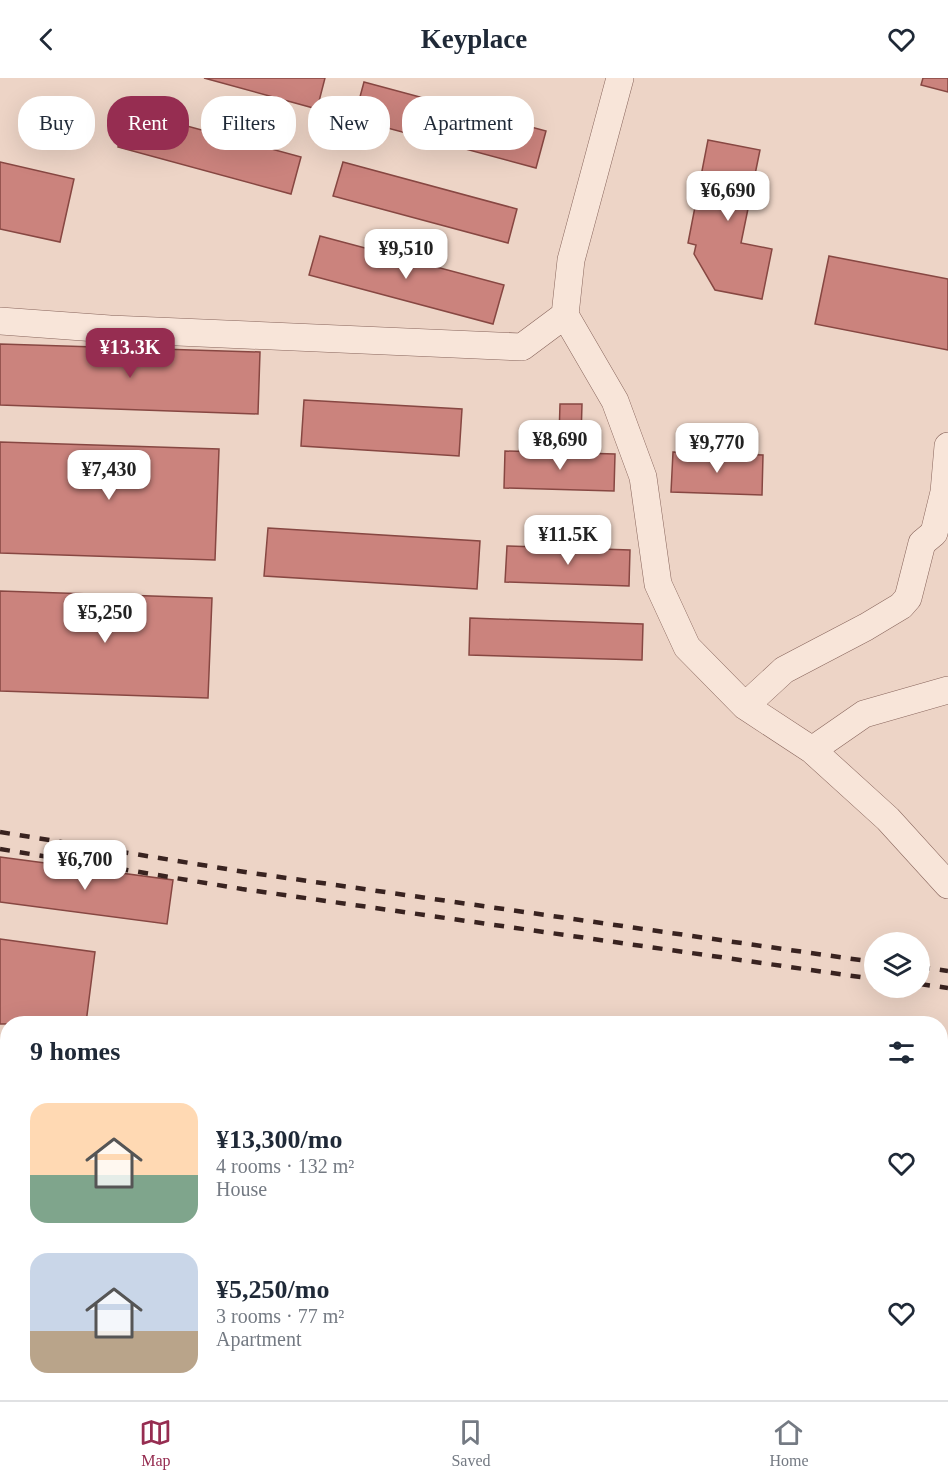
<!DOCTYPE html>
<html lang="en">
<head>
<meta charset="utf-8">
<style>
	:root { --surface:#fff; --page:#f6f6f7; --text:#1f2937; --muted:#747a83; --line:#e0e1e3; --accent:#962d51 }
	body { margin:0; font-family:Georgia,serif; background:var(--page); color:var(--text); height:100vh; display:flex; flex-direction:column; font-size:22px; white-space:nowrap }
	* { box-sizing:border-box; margin:0 }
	p { font-size:20px; color:var(--muted) }
	.icon { flex:none; width:33px; height:33px; fill:none; stroke:currentColor; stroke-width:2; stroke-linecap:round; stroke-linejoin:round }
	.map { position:relative; flex:1; overflow:hidden }
	.panel { position:absolute; left:0px; top:938px; width:948px; height:386px; display:flex; flex-direction:column; background:var(--surface); border-radius:24px 24px 0 0; box-shadow:0 6px 24px #0002 }
	.panel>* { flex:none }
	.hud { position:absolute; left:18px; top:18px; width:600px; height:54px; display:flex; gap:12px }
	.tools { position:absolute; left:864px; top:854px; display:grid; gap:12px }
	.tools a { display:grid; place-items:center; width:66px; height:66px; border-radius:50%; background:var(--surface); box-shadow:0 6px 24px #0002; font-size:30px }
	.price { position:absolute; translate:-50% -51px; padding:0 14px; border-radius:12px; background:#fff; color:#222; font-size:20px; line-height:39px; filter:drop-shadow(0 2px 3px #0008) }
	.price::after { content:''; position:absolute; left:50%; top:36px; width:18px; height:14px; margin-left:-9px; background:inherit; clip-path:polygon(0 0,100% 0,50% 100%) }
	.price.selected { background:var(--accent); color:#fff }
	ul { padding:0; list-style:none }
	li { display:flex; align-items:center; gap:18px; height:150px; padding:0 30px }
	li span { display:grid; place-items:center; flex:none; width:168px; height:120px; border-radius:18px; color:#555 }
	li>.icon { margin-inline-start:auto }
	span .icon { width:72px; height:72px; fill:#fffc; stroke-width:1 }
	li b { font-size:26px }
	h2 { display:flex; justify-content:space-between; align-items:center; height:72px; padding:0 30px; font-size:26px }
	.tag { padding:0 21px; border-radius:24px; background:var(--surface); box-shadow:0 6px 24px #0002; font-size:21px; line-height:54px }
	.tag.selected { background:var(--accent); color:#fff }
	header { display:flex; justify-content:space-between; align-items:center; height:78px; padding:0 30px; background:var(--surface); font-size:27px; font-weight:800 }
	.tab-bar { display:flex; justify-content:space-around; align-items:center; height:84px; border-top:2px solid var(--line); background:var(--surface); font-size:16px; color:var(--muted) }
	.tab-bar a { display:grid; justify-items:center; gap:3px }
	.tab-bar .selected { color:var(--accent) }
	.map>svg:first-child { display:block }
	.building { fill:#cb837d; stroke:#874742; stroke-width:1.5 }
	.lines { fill:none; stroke-linecap:round; stroke-linejoin:round }
	.minor-casing { stroke:#88655c; stroke-width:28 }
	.minor { stroke:#f8e5d9; stroke-width:27 }
	.rail { stroke:#392320; stroke-width:4.5; stroke-dasharray:10 10; stroke-linecap:butt }
</style>
</head>
<body>
<header><svg class="icon" aria-label="back" viewBox="0 0 24 24"><path d="M15 5l-7 7 7 7"/></svg>Keyplace<svg class="icon" aria-label="heart" viewBox="0 0 24 24"><path d="M12 20l-8-8c-3-5 5-10 8-4 3-6 11-1 8 4z"/></svg></header>
<div class="map">
<svg width="948" height="1322" viewBox="0 0 948 1322">
	<rect width="100%" height="100%" fill="#edd4c6"/>
	<path class="building" d="M 204,0 L 325,0 L 317,31 Z
		M 923,0 L 948,0 L 948,14 L 921,7 Z
		M 364,4 L 546,53 L 536,90 L 354,41 Z
		M 128,32 L 301,79 L 291,116 L 118,69 Z
		M 708,62 L 760,72 L 741,165 L 772,171 L 762,221 L 715,212 L 694,176 L 696,167 L 688,165 Z
		M 0,84 L 74,101 L 60,164 L 0,151 Z
		M 343,84 L 517,131 L 508,165 L 333,118 Z
		M 320,158 L 504,207 L 493,246 L 309,197 Z
		M 829,178 L 948,201 L 948,272 L 815,246 Z
		M 0,266 L 260,274 L 258,336 L 0,327 Z
		M 304,322 L 462,331 L 459,378 L 301,368 Z
		M 560,326 L 582,326 L 581,360 L 559,359 Z
		M 0,364 L 219,371 L 215,482 L 0,475 Z
		M 505,373 L 615,376 L 614,413 L 504,410 Z
		M 673,374 L 763,377 L 762,417 L 671,414 Z
		M 268,450 L 480,463 L 477,511 L 264,498 Z
		M 507,468 L 630,472 L 629,508 L 505,504 Z
		M 0,513 L 212,520 L 208,620 L 0,613 Z
		M 470,540 L 643,546 L 642,582 L 469,577 Z
		M 0,779 L 173,802 L 167,846 L 0,824 Z
		M 0,861 L 95,874 L 86,945 L 0,946 Z
		M 0,988 L 8,989 L 8,1031 L 0,1030 Z"/>
	<g class="lines">
		<g class="minor-casing">
			<path id="minor" d="M 620,0 L 571,182 L 565,237 L 615,323 L 643,399 L 658,506 L 687,569 L 745,628 L 812,672 L 888,741 L 948,807
				M 0,243 L 110,251 L 522,269 L 565,237
				M 745,628 L 784,592 L 866,549 L 901,528 L 908,520 L 922,465 L 934,455 L 944,414 L 948,368
				M 812,672 L 864,636 L 948,612
				M 940,1081 L 948,1082
				M 590,1316 L 600,1322
				M 173,1322 L 176,1316"/>
		</g>
		<use href="#minor" class="minor"/>
		<path class="rail" d="M 0,754 L 245,794 L 874,884
			M 0,771 L 242,811 L 874,901
			M 920,889 L 948,893
			M 920,906 L 948,910"/>
	</g>
</svg>
<div class="tools">
<a><svg class="icon" aria-label="layers" viewBox="0 0 24 24"><path d="M12 4l9 5-9 5-9-5zM3 14l9 5 9-5"/></svg></a>
</div>
<b class="price" style="left:728px;top:144px">¥6,690</b>
<b class="price" style="left:406px;top:202px">¥9,510</b>
<b class="price selected" style="left:130px;top:301px">¥13.3K</b>
<b class="price" style="left:560px;top:393px">¥8,690</b>
<b class="price" style="left:717px;top:396px">¥9,770</b>
<b class="price" style="left:109px;top:423px">¥7,430</b>
<b class="price" style="left:568px;top:488px">¥11.5K</b>
<b class="price" style="left:105px;top:566px">¥5,250</b>
<b class="price" style="left:85px;top:813px">¥6,700</b>
<div class="hud">
<a class="tag">Buy</a>
<a class="tag selected">Rent</a>
<a class="tag">Filters</a>
<a class="tag">New</a>
<a class="tag">Apartment</a>
</div>
<section class="panel">
<h2>9 homes<svg class="icon" aria-label="filters" viewBox="0 0 24 24"><path d="M4 7h16M4 17h16"/><circle cx="9" cy="7" r="2"/><circle cx="15" cy="17" r="2"/></svg></h2>
<ul>
<li><span style="background:linear-gradient(#ffd9b3 60%,#7fa58c 0)"><svg class="icon" aria-label="home" viewBox="0 0 24 24"><path d="M3 11l9-7 9 7M6 9v11h12V9"/></svg></span><div><b>¥13,300/mo</b><p>4 rooms · 132 m²</p><p>House</p></div><svg class="icon" aria-label="heart" viewBox="0 0 24 24"><path d="M12 20l-8-8c-3-5 5-10 8-4 3-6 11-1 8 4z"/></svg></li>
<li><span style="background:linear-gradient(#c9d6e8 65%,#b9a48a 0)"><svg class="icon" aria-label="home" viewBox="0 0 24 24"><path d="M3 11l9-7 9 7M6 9v11h12V9"/></svg></span><div><b>¥5,250/mo</b><p>3 rooms · 77 m²</p><p>Apartment</p></div><svg class="icon" aria-label="heart" viewBox="0 0 24 24"><path d="M12 20l-8-8c-3-5 5-10 8-4 3-6 11-1 8 4z"/></svg></li>
</ul>
</section>
</div>
<nav class="tab-bar">
<a class="selected"><svg class="icon" aria-label="map" viewBox="0 0 24 24"><path d="M3 6l6-2 6 2 6-2v14l-6 2-6-2-6 2zM9 4v14M15 6v14"/></svg>Map</a>
<a><svg class="icon" aria-label="saved" viewBox="0 0 24 24"><path d="M7 4h10v16l-5-4-5 4z"/></svg>Saved</a>
<a><svg class="icon" aria-label="home" viewBox="0 0 24 24"><path d="M3 11l9-7 9 7M6 9v11h12V9"/></svg>Home</a>
</nav>
</body>
</html>
